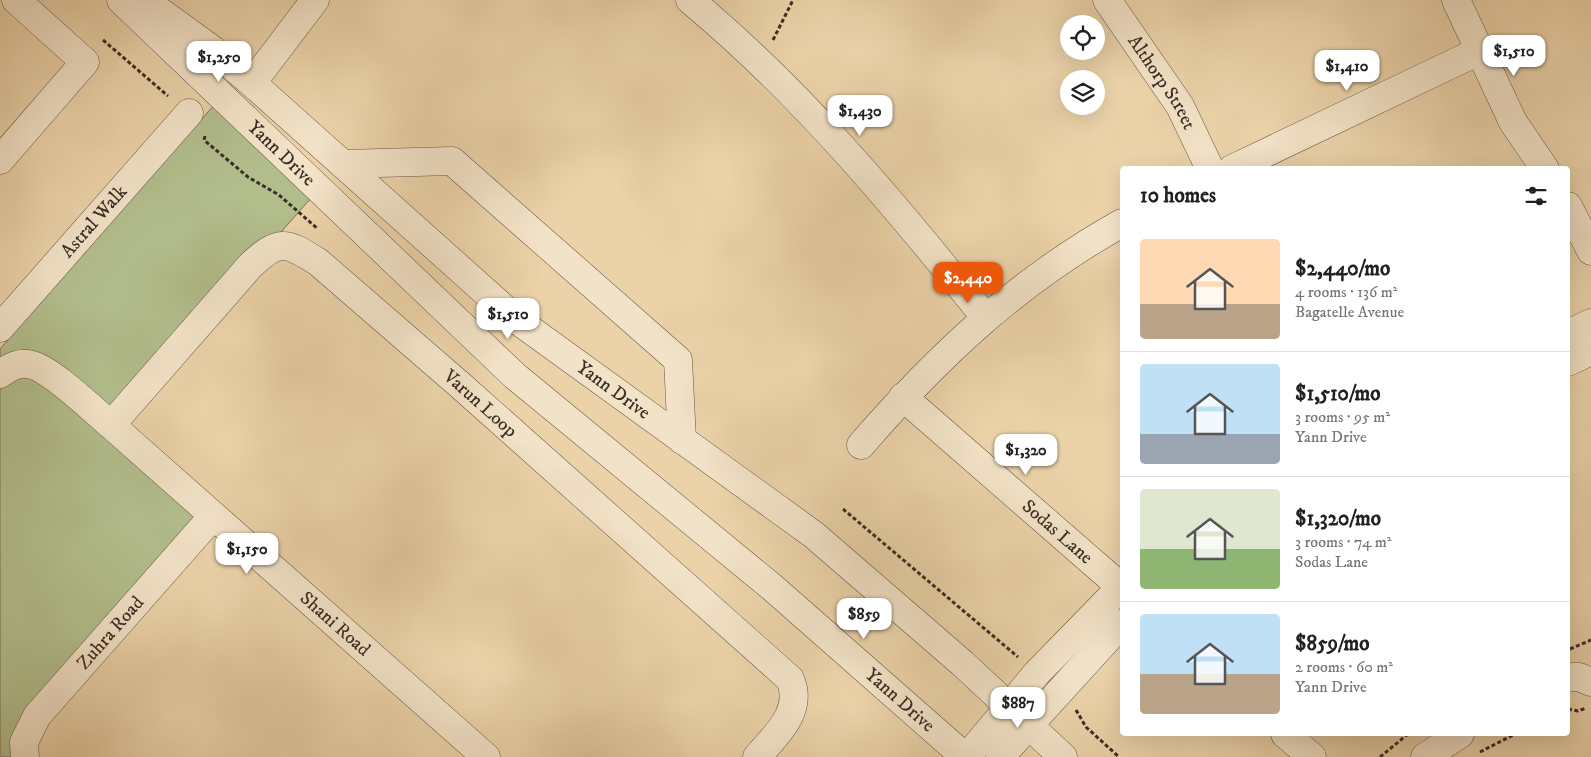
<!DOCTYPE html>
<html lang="en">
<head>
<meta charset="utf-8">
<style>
	:root { --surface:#fff; --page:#f2f2f2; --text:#202124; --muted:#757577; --line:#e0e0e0; --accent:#ea580c }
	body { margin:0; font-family:"IM FELL DW Pica",serif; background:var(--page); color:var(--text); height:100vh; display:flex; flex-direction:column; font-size:19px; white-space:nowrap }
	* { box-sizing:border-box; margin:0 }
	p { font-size:16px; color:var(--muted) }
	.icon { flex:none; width:28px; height:28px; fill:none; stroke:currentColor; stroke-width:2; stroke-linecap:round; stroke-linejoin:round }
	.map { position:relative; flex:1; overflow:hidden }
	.side { position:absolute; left:1120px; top:166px; width:450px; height:570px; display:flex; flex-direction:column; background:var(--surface); border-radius:5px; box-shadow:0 5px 20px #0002 }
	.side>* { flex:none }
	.tools { position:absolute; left:1060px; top:15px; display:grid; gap:10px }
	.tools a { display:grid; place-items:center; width:45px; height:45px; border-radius:50%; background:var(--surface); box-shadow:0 5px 20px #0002; font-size:25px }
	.price { position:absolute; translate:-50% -42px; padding:0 11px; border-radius:10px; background:#fff; color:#222; font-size:16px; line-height:32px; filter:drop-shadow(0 1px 2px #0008) }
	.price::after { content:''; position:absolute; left:50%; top:30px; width:15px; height:11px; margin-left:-8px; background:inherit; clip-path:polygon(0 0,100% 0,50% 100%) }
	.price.on { background:var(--accent); color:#fff }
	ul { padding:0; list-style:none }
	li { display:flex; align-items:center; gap:15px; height:125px; padding:0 20px }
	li+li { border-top:1px solid var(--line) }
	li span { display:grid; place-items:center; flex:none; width:140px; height:100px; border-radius:5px; color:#555 }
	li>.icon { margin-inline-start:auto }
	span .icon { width:60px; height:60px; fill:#fffc; stroke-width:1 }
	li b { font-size:21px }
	h2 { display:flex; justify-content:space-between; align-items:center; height:60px; padding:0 20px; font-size:21px }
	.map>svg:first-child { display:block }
	.green { fill:#b2bd8c; stroke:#767458 }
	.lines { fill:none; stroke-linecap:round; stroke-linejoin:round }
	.minor-casing { stroke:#675645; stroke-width:29 }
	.path { stroke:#3b2c24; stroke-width:3; stroke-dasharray:4 2.5; stroke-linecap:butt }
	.minor { stroke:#f2e2c7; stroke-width:28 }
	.labels { text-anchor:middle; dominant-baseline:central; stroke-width:4; stroke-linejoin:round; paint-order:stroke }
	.street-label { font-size:19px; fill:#3b2c24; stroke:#f2e2c7 }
</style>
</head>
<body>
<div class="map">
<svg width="1591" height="757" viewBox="0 0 1591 757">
	<rect width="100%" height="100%" fill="#ebd2a9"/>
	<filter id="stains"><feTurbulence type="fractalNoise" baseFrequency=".004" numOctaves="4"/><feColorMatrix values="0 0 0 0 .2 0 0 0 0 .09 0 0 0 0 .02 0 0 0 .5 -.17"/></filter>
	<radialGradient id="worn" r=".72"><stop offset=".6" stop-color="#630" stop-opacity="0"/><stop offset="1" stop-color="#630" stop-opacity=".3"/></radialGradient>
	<path class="green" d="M 222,96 L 319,189 L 111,425 L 213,516 L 37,716 L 23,757 L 0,757 L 0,349 Z"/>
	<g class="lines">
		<g class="minor-casing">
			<g id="minor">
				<path id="s1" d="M 121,0 L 515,376 L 773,588 L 965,757"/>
				<path id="s2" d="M 144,0 L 213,50 L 252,83 L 517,320 L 814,535 L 962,663 L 1063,757"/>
				<path d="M 690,0 C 801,92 895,205 985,317"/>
				<path id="s3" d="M 1107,0 L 1180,106 L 1210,169"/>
				<path d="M 1456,0 L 1513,122 L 1545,169"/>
				<path d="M 252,83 L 315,0"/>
				<path d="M 0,160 L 85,62 L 16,0"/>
				<path d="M 343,164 L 452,161 L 678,360 L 682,440"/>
				<path d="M 1232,169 L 1479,51"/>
				<path d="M 1568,206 L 1591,251"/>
				<path id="s4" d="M 0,328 L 189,113"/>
				<path d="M 1568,334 L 1591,323"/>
				<path d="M 1568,362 L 1591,351"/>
				<path id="s5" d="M 0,374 C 10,367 20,361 32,365 C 52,370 93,410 111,425 L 486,757"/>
				<path id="s6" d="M 903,397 L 1121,587"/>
				<path id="s7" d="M 111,425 L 250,266 C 279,239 285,241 318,262 L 460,385 L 790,679 C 804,711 776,735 757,757"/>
				<path d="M 861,445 C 939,355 1018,281 1122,223"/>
				<path d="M 1568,677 L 1579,677 L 1591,682"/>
				<path d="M 1285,734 L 1312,757"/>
				<path id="s8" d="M 25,757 L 24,742 L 37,716 L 213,516"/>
				<path d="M 967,757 L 1037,673 L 1122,586"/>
				<path d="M 1000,757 L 1122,623"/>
				<path d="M 1425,757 L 1460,734"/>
			</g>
		</g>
		<path class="path" d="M 103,40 L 168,96
			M 773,40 L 793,0
			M 205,136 L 204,140 L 248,177 L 279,195 L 318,229
			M 843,509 L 1018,657
			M 1570,649 L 1591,640
			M 1568,709 L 1578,711 L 1586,708
			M 1076,710 L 1086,727 L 1119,757
			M 1480,752 L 1515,734
			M 1380,757 L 1408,734"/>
		<use href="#minor" class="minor"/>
	</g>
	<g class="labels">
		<g class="street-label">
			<text stroke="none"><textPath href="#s3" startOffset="99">Althorp Street</textPath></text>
			<text stroke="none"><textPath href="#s1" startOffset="222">Yann Drive</textPath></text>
			<text stroke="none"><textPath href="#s4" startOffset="142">Astral Walk</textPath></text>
			<text stroke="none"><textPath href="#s2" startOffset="611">Yann Drive</textPath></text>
			<text stroke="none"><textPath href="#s7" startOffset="505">Varun Loop</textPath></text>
			<text stroke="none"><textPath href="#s6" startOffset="205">Sodas Lane</textPath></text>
			<text stroke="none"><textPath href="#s5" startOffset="434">Shani Road</textPath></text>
			<text stroke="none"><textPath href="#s8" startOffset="155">Zuhra Road</textPath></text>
			<text stroke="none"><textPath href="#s1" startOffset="1048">Yann Drive</textPath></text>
		</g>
	</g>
	<rect width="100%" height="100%" filter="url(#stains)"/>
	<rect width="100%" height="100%" fill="url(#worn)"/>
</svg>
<div class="tools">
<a><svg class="icon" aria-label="locate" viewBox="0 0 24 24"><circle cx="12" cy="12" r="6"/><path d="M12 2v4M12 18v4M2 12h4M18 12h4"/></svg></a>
<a><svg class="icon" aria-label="layers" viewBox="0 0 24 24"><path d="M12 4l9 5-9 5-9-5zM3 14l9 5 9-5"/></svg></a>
</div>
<b class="price" style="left:1514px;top:77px">$1,510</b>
<b class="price" style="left:219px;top:83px">$1,250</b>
<b class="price" style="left:1347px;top:92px">$1,410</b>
<b class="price" style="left:860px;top:137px">$1,430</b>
<b class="price on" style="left:968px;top:304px">$2,440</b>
<b class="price" style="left:508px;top:340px">$1,510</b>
<b class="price" style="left:1026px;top:476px">$1,320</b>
<b class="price" style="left:247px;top:575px">$1,150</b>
<b class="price" style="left:864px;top:640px">$859</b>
<b class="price" style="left:1018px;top:729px">$887</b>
<section class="side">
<h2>10 homes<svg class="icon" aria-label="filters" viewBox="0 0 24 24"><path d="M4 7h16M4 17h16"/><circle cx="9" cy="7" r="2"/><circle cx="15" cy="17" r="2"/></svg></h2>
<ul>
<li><span style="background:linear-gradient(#ffd9b3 65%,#b9a48a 0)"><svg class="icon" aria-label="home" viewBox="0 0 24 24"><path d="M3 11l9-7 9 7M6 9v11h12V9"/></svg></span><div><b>$2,440/mo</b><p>4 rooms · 136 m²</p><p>Bagatelle Avenue</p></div></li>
<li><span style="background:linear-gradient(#bfe0f5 70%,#9aa5b1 0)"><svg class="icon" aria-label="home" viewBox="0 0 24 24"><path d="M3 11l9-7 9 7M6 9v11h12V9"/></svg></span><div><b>$1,510/mo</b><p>3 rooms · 95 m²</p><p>Yann Drive</p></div></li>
<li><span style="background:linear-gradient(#dfe7d0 60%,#8fb573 0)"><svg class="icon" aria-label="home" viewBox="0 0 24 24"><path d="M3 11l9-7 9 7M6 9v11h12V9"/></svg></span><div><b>$1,320/mo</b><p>3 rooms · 74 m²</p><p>Sodas Lane</p></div></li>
<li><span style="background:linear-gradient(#bfe0f5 60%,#b9a48a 0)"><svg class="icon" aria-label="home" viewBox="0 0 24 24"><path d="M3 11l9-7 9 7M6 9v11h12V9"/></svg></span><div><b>$859/mo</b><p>2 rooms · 60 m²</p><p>Yann Drive</p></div></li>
</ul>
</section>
</div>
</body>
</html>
